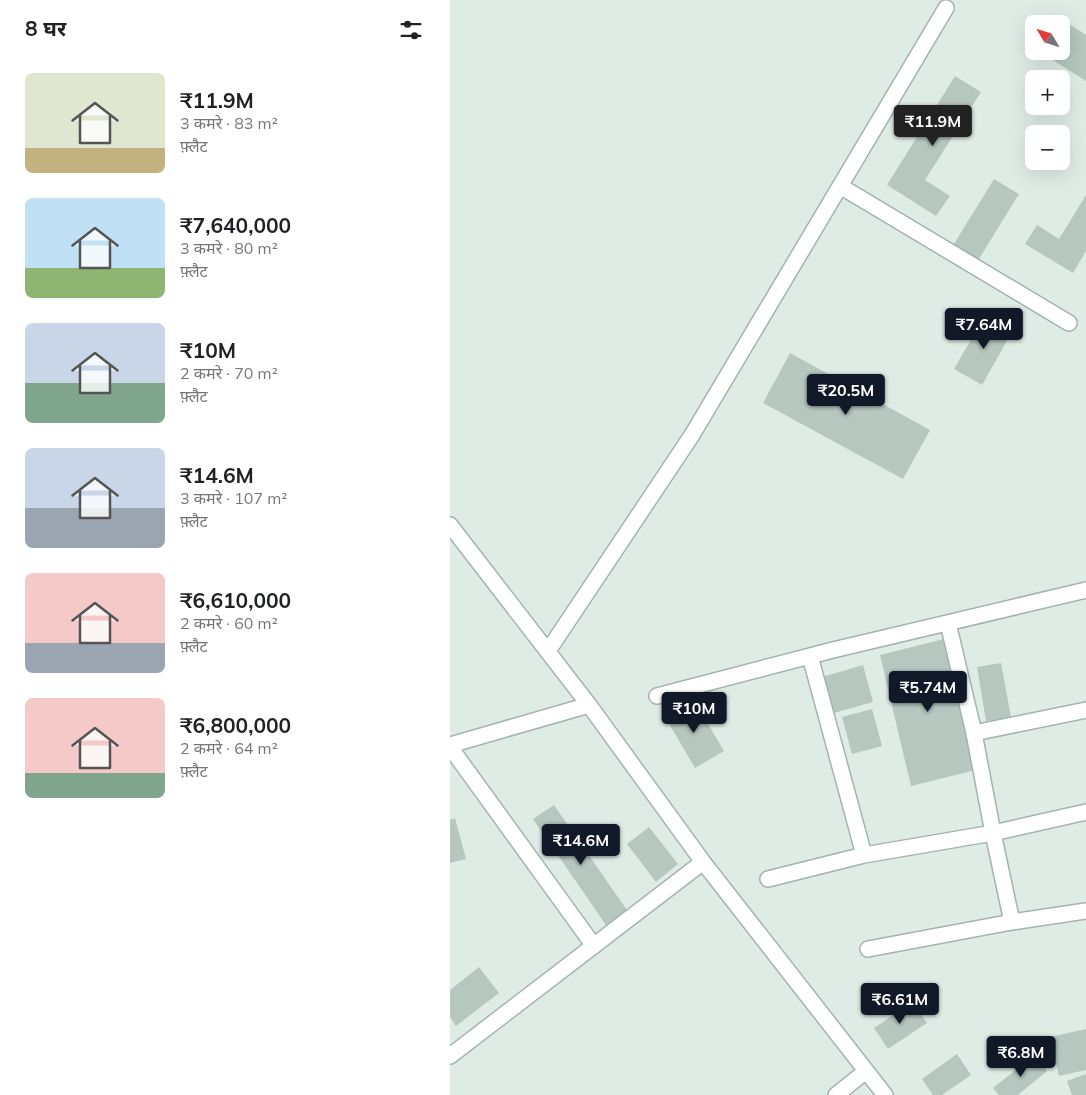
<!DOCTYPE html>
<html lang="hi">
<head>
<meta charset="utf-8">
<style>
	:root { --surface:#fff; --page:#f2f2f2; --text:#202124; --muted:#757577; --accent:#111827 }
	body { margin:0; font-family:Mulish,"Noto Sans Devanagari",sans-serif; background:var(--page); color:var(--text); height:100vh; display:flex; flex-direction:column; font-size:19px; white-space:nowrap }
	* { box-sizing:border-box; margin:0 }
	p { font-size:16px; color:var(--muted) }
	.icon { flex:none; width:28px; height:28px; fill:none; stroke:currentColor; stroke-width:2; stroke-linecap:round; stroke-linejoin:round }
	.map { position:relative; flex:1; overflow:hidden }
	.side { display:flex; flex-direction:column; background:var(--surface); width:450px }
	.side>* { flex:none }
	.needle { width:32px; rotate:308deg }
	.fabs { position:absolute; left:575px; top:15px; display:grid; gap:10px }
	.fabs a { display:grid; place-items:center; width:45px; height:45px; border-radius:8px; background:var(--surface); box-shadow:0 5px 20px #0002; font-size:25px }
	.price { position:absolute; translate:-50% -42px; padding:0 11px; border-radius:5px; background:var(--accent); color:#fff; font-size:16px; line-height:32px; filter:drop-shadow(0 1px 2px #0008) }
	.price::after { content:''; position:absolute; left:50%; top:30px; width:15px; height:11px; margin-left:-8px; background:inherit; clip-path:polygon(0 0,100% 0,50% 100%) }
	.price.on { background:#222; color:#fff }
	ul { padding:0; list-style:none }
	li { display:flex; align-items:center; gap:15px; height:125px; padding:0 25px }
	li span { display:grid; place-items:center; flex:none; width:140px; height:100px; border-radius:8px; color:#555 }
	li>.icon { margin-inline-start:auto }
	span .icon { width:60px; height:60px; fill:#fffc; stroke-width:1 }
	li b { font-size:21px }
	h2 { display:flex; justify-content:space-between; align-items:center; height:60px; padding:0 25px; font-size:21px }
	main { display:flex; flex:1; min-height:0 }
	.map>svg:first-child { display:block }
	.building { fill:#b5c7bf }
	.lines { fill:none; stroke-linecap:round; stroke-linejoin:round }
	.minor-casing { stroke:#a2b4ad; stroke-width:18 }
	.minor { stroke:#fff; stroke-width:15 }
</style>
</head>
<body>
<main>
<section class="side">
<h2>8 घर<svg class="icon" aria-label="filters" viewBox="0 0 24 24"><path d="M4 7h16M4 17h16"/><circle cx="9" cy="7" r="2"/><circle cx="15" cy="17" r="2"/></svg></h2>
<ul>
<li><span style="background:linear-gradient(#dfe7d0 75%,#c2b280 0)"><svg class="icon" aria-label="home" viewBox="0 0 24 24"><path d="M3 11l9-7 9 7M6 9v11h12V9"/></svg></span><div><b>₹11.9M</b><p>3 कमरे · 83 m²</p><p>फ़्लैट</p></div></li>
<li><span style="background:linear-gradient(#bfe0f5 70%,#8fb573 0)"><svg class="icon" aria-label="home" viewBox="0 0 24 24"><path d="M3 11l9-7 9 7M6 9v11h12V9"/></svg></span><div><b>₹7,640,000</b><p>3 कमरे · 80 m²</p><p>फ़्लैट</p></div></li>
<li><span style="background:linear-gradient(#c9d6e8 60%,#7fa58c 0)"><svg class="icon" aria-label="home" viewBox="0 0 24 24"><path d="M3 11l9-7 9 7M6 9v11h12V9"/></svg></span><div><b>₹10M</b><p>2 कमरे · 70 m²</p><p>फ़्लैट</p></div></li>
<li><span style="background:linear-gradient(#c9d6e8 60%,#9aa5b1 0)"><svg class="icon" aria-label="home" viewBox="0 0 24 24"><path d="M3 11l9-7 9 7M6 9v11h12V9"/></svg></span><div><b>₹14.6M</b><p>3 कमरे · 107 m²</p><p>फ़्लैट</p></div></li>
<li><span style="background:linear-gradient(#f6c9c9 70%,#9aa5b1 0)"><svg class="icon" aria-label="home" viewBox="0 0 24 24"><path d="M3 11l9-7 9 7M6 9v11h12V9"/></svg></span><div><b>₹6,610,000</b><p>2 कमरे · 60 m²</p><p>फ़्लैट</p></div></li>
<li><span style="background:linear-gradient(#f6c9c9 75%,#7fa58c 0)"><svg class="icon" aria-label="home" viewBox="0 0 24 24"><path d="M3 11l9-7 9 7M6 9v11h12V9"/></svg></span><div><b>₹6,800,000</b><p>2 कमरे · 64 m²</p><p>फ़्लैट</p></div></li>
</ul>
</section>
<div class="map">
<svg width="636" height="1095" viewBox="0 0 636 1095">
	<rect width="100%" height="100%" fill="#dfece6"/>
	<path class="building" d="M 619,24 L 636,35 L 636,81 L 598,57 L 602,51 L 611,51 L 611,36 Z
		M 505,76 L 531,92 L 475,180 L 500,196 L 486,216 L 437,185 Z
		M 544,179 L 569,194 L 527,262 L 502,247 Z
		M 636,195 L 636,251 L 623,273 L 575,244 L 587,225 L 609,239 Z
		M 536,314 L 563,330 L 532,385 L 504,369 Z
		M 340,353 L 480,430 L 453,479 L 313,403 Z
		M 494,639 L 526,770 L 461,786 L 430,655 Z
		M 551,663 L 561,717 L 536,721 L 527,667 Z
		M 413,665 L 423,702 L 380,714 L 369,678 Z
		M 244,700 L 274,751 L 245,768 L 215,717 Z
		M 422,709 L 432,746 L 402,754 L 392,717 Z
		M 104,805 L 179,913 L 158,928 L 83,819 Z
		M 5,818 L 16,859 L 0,863 L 0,820 Z
		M 199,827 L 228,864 L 206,882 L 177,844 Z
		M 29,967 L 49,993 L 6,1026 L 0,1017 L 0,990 Z
		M 462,1002 L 477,1023 L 438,1049 L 424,1028 Z
		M 636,1029 L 636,1070 L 609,1076 L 600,1037 Z
		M 507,1054 L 521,1075 L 492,1095 L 483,1095 L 472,1079 Z
		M 584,1055 L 597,1071 L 568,1095 L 549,1095 L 543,1088 Z
		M 636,1074 L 636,1095 L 622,1095 L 617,1081 Z"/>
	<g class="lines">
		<g class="minor-casing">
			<path id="minor" d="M 390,186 L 619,323
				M 0,525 L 139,705 L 253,862 L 435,1095
				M 498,623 L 524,733 L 543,833 L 562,922
				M 98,651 L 242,435 L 496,8
				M 360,656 L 414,855
				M 207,696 L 383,650 L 636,590
				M 524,733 L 636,710
				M 0,745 L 139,705
				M 0,747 L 144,946
				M 318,879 L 414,855 L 543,833 L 636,812
				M 418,949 L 562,922 L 636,911
				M 0,1056 L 253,862
				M 386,1095 L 416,1071"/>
		</g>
		<use href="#minor" class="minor"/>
	</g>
</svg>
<div class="fabs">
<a><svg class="needle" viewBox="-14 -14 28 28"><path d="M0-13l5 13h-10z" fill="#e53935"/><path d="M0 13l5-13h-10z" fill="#757577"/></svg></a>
<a>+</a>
<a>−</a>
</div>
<b class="price on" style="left:483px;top:147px">₹11.9M</b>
<b class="price" style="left:534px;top:350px">₹7.64M</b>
<b class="price" style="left:396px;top:416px">₹20.5M</b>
<b class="price" style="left:478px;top:713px">₹5.74M</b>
<b class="price" style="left:244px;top:734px">₹10M</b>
<b class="price" style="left:131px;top:866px">₹14.6M</b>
<b class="price" style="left:450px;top:1025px">₹6.61M</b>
<b class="price" style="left:571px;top:1078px">₹6.8M</b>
</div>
</main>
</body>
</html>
